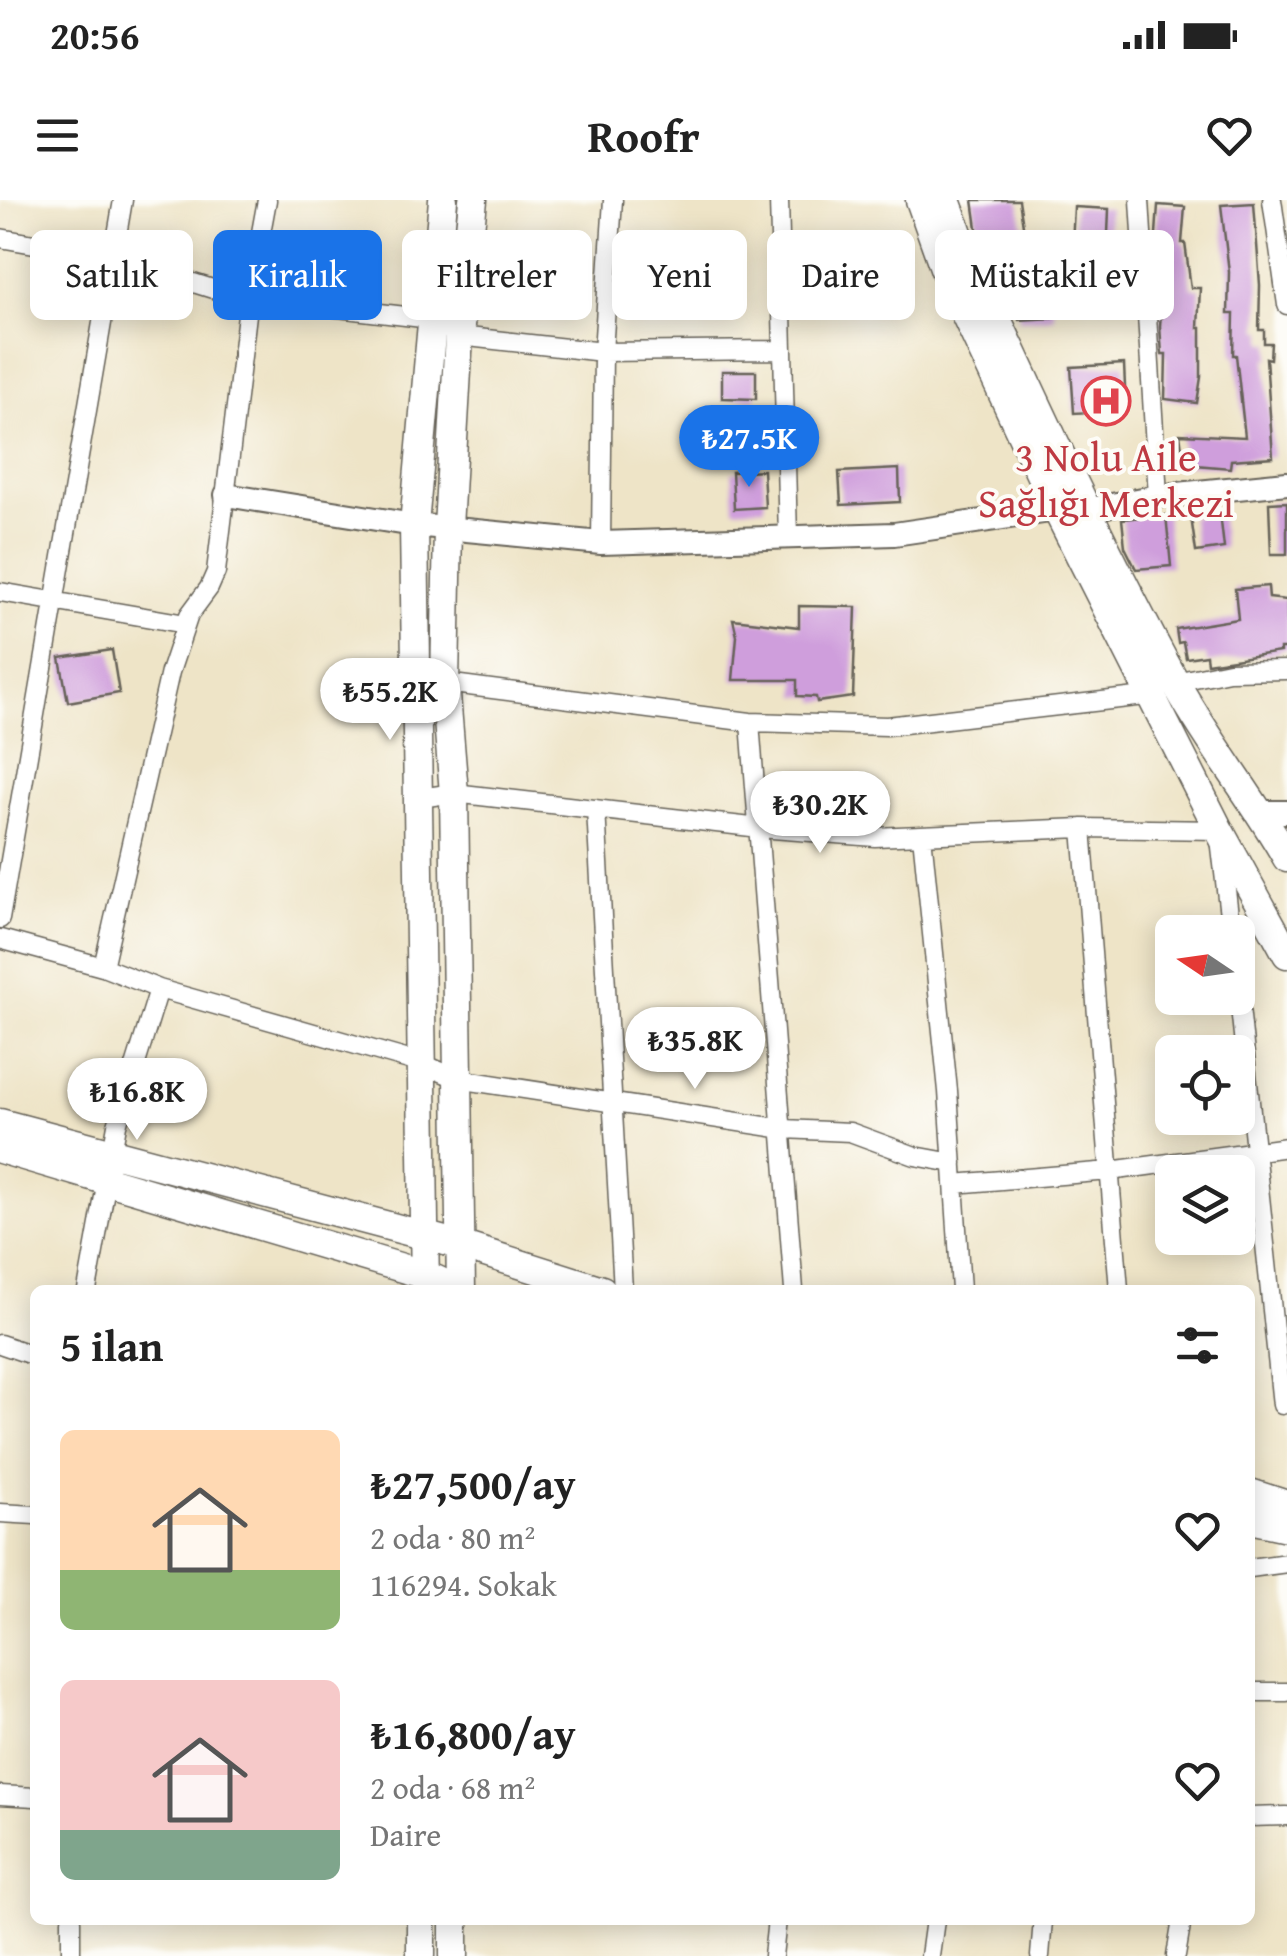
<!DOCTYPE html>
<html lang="tr">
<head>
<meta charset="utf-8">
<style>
	:root { --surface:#fff; --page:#f2f2f2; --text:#222; --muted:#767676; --accent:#1a73e8 }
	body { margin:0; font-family:"Gentium Book Plus",serif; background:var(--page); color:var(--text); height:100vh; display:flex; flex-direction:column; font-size:38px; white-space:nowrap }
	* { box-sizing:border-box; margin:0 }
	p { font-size:32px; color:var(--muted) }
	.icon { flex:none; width:55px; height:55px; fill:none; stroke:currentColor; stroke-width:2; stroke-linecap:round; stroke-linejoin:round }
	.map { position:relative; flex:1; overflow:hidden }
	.sheet { position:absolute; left:30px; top:1085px; width:1225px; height:640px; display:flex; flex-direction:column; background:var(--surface); border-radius:15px; box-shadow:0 5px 25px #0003 }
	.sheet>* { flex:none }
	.guide { position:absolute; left:30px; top:30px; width:1228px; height:90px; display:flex; gap:20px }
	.needle { width:65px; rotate:283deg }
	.fabs { position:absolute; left:1155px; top:715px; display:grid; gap:20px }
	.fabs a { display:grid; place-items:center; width:100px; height:100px; border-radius:15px; background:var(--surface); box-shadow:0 5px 25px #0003; font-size:50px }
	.price { position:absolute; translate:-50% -85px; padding:0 22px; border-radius:35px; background:#fff; color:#222; font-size:32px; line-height:65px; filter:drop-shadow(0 2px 5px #0008) }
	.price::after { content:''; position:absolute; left:50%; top:60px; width:30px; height:22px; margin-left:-15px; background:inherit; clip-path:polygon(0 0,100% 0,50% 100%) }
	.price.selected { background:var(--accent); color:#fff }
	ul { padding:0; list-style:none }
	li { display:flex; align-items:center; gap:30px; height:250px; padding:0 30px }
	li span { display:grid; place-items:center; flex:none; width:280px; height:200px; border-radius:15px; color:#555 }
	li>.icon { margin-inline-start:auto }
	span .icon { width:120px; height:120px; fill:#fffc; stroke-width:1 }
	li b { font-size:42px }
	h2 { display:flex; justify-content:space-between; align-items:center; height:120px; padding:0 30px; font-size:42px }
	.chip { padding:0 35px; border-radius:15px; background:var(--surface); box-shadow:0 5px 25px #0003; font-size:35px; line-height:90px }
	.chip.selected { background:var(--accent); color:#fff }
	.status { display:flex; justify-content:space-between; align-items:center; height:70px; padding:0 50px; background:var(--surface); direction:ltr }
	.status svg { height:28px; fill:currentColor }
	header { display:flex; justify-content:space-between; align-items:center; height:130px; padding:0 30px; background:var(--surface); font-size:45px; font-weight:600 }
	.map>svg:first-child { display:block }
	.building { fill:#cf9edc }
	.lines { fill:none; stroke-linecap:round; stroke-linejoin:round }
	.minor-casing { stroke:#666258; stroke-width:21 }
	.tertiary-casing { stroke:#666258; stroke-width:26 }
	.secondary-casing { stroke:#666258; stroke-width:31 }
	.minor { stroke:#fff; stroke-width:18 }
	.tertiary { stroke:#fff; stroke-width:22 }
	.secondary { stroke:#fff; stroke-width:28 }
	.labels { text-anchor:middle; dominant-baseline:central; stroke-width:8; stroke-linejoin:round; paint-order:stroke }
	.health-label { font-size:40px; fill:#be3a42; stroke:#fdfcf7 }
</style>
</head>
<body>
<div class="status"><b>20:56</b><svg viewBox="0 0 49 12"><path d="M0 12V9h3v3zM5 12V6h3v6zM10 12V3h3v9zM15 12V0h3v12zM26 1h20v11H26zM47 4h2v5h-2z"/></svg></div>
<header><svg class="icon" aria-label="menu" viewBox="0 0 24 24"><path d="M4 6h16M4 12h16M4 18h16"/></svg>Roofr<svg class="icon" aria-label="heart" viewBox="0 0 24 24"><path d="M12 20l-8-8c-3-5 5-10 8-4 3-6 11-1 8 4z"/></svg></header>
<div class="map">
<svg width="1287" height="1756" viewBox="0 0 1287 1756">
	<rect width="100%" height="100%" fill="#fdfcf7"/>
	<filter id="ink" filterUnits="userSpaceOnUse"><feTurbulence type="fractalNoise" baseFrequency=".01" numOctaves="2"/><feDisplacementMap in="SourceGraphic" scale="20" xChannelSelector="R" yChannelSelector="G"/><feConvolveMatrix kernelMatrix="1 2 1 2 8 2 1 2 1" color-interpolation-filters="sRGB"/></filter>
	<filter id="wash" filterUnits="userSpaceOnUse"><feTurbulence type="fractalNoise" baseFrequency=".0048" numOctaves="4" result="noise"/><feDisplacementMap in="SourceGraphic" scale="40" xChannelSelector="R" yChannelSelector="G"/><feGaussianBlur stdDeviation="2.25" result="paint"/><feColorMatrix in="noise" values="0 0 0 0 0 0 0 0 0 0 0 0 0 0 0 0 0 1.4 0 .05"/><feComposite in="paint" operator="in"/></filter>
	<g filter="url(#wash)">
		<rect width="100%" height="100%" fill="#eee4c7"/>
		<g id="blocks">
			<path class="building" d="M 973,0 L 1019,0 L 1027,51 L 1034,51 L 1033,89 L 1052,88 L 1054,118 L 1019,120 L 1017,80 L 999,80 L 1000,45 L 983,47 L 978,35 Z
				M 1254,3 L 1260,85 L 1259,130 L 1264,130 L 1264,143 L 1271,143 L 1270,159 L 1266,158 L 1273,257 L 1231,260 L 1230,268 L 1184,264 L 1180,234 L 1245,237 L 1236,155 L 1233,155 L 1234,114 L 1228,114 L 1229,72 L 1221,5 Z
				M 1158,5 L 1185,7 L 1182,43 L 1185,43 L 1191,88 L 1200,88 L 1198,128 L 1201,128 L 1201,177 L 1197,203 L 1165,199 L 1166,154 L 1162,154 L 1160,126 L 1164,76 L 1161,77 L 1156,34 Z
				M 1074,7 L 1109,9 L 1107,59 L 1114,61 L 1110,80 L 1064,72 L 1069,44 L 1072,45 Z
				M 1124,164 L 1126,210 L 1074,213 L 1071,167 Z
				M 722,171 L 756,171 L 756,199 L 722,198 Z
				M 899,269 L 900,302 L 841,305 L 839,272 Z
				M 763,270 L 765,307 L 734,309 L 732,272 Z
				M 1287,302 L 1287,354 L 1271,354 L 1269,303 Z
				M 1220,313 L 1224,348 L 1196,352 L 1191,317 Z
				M 1166,315 L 1171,366 L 1136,369 L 1125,347 L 1122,319 Z
				M 1268,386 L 1269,398 L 1287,400 L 1287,449 L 1280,449 L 1280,452 L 1207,463 L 1206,455 L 1186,458 L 1183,442 L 1178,443 L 1176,429 L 1238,419 L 1235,389 Z
				M 799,406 L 856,407 L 853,497 L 817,502 L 816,497 L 797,496 L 797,480 L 733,480 L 737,436 L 733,419 L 799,427 Z
				M 112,450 L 119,493 L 68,502 L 60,458 Z"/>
		</g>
	</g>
	<g filter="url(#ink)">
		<use href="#blocks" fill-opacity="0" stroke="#666258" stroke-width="2.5"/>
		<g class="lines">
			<g class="minor-casing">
				<path id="minor" d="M 779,0 L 788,338
					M 1140,0 L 1158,296
					M 1272,0 L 1287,105
					M 0,38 L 114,58 L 235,96 L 431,119 L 459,136 L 603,152 L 781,150
					M 601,343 L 603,152 L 613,0
					M 0,392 L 186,424
					M 1175,482 L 1229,471 L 1287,470
					M 445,483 L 750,522 L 887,526 L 1154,495
					M 750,522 L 794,1090
					M 420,598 L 454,593 L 760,628 L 875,637 L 1082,628 L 1219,630 L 1231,732
					M 596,609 L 623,1090
					M 1082,628 L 1119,1090
					M 922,635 L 948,891 L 961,1090
					M 0,719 L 123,0
					M 0,739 L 103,767 L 159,789 L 423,864 L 458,879 L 784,929 L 850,932 L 915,956 L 953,963
					M 103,767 L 170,472 L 189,415 L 209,388 L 216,372 L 249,98 L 267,0
					M 1238,788 L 1282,1205
					M 954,984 L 1110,971 L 1287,947
					M 87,1090 L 117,925 L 159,789
					M 0,1144 L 35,1156
					M 0,1313 L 35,1315
					M 1250,1368 L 1287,1363
					M 1250,1492 L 1287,1492
					M 0,1595 L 35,1597
					M 1250,1617 L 1287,1616
					M 71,1756 L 71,1720
					M 773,1756 L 777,1720
					M 930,1756 L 935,1720
					M 1040,1756 L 1043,1720
					M 1176,1756 L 1182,1720"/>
			</g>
			<g class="tertiary-casing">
				<path id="tertiary" d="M 226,295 L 414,325 L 601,343 L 894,334 L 1057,310 L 1086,310 L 1158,296 L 1287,283
					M 1261,612 L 1287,612"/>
			</g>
			<g class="secondary-casing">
				<path id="secondary" d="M 920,0 L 946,73 L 1057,310 L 1219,630 L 1287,754
					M 946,0 L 961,41 C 1029,188 1096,336 1173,478 C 1206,540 1252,596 1287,658
					M 0,923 L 460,1045 L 602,1090
					M 0,949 L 426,1075 L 439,1081
					M 425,1090 L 414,325 L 443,0
					M 461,1090 L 454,593 L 445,483 L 448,327 L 459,136 L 473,0
					M 1250,1293 L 1287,1305
					M 1250,1319 L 1287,1327
					M 421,1756 L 421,1720
					M 454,1756 L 454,1720"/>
			</g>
			<use href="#minor" class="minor"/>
			<use href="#tertiary" class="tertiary"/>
			<use href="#secondary" class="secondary"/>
		</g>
	</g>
	<defs>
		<g id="hospital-ring" transform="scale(2.5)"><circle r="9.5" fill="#fdfcf7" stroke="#e0444e" stroke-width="1.5"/><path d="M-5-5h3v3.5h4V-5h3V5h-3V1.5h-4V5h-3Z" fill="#e0444e"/></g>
	</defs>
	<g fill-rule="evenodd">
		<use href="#hospital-ring" x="1106" y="201"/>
	</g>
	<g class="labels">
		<g class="health-label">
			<text x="1106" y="256">3 Nolu Aile<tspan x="1106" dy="46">Sağlığı Merkezi</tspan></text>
		</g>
	</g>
</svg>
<div class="fabs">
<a><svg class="needle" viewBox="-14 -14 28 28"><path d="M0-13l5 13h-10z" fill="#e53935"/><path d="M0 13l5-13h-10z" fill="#767676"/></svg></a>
<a><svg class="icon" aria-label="locate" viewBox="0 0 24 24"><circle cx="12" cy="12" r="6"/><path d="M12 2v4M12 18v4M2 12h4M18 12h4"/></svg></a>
<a><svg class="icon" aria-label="layers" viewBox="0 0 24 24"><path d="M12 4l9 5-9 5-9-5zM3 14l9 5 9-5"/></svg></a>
</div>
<b class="price selected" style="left:749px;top:290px">₺27.5K</b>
<b class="price" style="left:390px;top:543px">₺55.2K</b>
<b class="price" style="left:820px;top:656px">₺30.2K</b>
<b class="price" style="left:695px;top:892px">₺35.8K</b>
<b class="price" style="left:137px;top:943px">₺16.8K</b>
<div class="guide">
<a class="chip">Satılık</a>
<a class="chip selected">Kiralık</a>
<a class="chip">Filtreler</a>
<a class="chip">Yeni</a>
<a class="chip">Daire</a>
<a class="chip">Müstakil ev</a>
</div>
<section class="sheet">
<h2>5 ilan<svg class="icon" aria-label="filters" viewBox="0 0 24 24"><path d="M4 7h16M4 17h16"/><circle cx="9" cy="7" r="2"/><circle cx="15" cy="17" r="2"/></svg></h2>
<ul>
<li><span style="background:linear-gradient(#ffd9b3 70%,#8fb573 0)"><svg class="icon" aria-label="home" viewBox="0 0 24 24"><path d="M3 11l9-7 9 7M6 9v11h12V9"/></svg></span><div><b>₺27,500/ay</b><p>2 oda · 80 m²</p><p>116294. Sokak</p></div><svg class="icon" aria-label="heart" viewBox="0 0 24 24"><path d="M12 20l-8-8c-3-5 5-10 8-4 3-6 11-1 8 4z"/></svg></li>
<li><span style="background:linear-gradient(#f6c9c9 75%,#7fa58c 0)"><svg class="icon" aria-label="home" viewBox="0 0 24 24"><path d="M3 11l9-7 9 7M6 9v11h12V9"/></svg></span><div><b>₺16,800/ay</b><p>2 oda · 68 m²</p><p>Daire</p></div><svg class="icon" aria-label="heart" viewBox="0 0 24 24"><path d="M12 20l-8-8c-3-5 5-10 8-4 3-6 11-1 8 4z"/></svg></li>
</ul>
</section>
</div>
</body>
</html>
